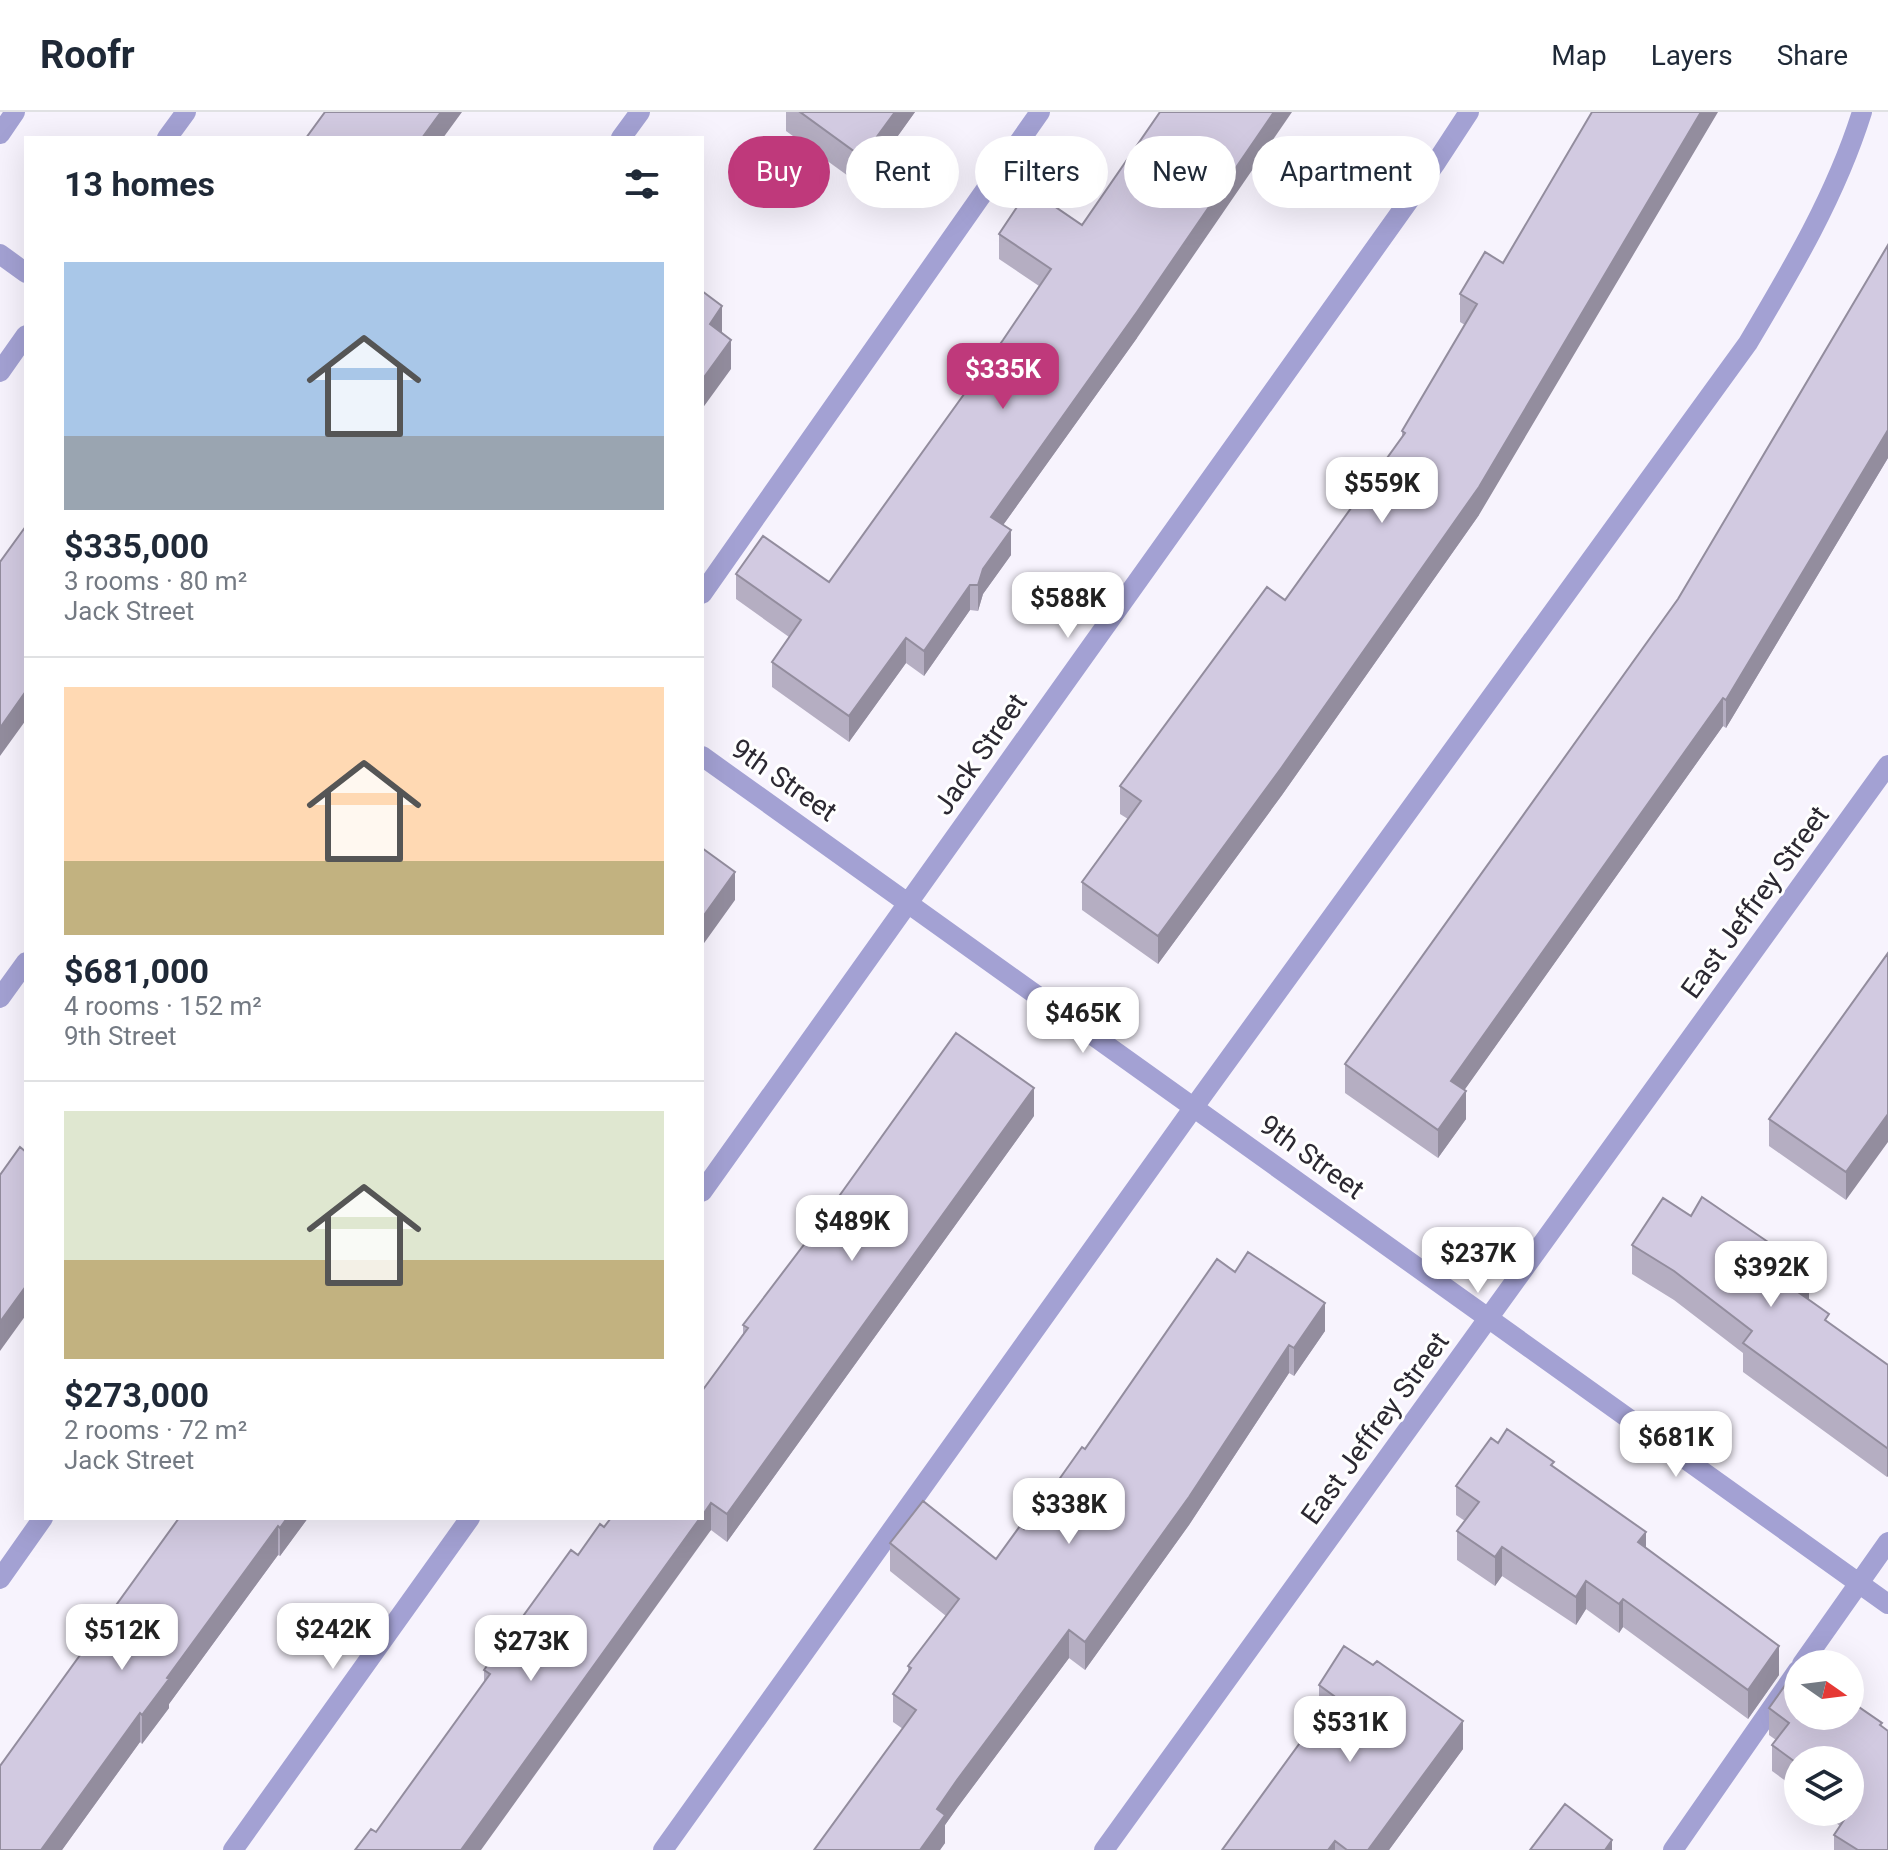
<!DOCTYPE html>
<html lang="en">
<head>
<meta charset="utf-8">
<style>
	:root { --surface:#fff; --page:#f6f6f7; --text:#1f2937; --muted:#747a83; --line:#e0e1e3; --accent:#bf397b }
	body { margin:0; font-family:Roboto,sans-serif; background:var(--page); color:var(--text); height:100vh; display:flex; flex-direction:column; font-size:30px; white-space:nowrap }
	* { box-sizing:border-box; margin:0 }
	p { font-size:26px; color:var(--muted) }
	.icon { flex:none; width:44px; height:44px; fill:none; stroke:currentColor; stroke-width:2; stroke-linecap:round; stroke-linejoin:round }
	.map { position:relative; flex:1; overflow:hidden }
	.details { position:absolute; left:24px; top:24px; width:680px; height:1384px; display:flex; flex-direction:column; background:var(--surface); border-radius:0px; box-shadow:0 8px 32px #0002 }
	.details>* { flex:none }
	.hud { position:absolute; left:728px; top:24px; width:760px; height:72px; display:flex; gap:16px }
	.needle { width:52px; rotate:104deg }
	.controls { position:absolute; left:1784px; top:1538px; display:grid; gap:16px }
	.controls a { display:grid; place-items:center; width:80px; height:80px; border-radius:50%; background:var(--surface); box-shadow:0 8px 32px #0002; font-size:40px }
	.price { position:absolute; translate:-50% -68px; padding:0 18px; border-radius:16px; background:#fff; color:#222; font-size:26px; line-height:52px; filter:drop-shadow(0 2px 4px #0008) }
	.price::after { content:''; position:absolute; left:50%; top:48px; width:24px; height:18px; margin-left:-12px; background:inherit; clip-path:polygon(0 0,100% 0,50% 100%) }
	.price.on { background:var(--accent); color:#fff }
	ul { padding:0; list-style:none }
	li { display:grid; align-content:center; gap:16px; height:424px; padding:0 40px }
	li+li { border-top:2px solid var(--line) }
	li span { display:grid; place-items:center; height:248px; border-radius:0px; color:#555 }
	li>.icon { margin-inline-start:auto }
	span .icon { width:144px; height:144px; fill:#fffc; stroke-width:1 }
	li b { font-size:34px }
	h2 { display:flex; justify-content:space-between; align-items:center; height:96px; padding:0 40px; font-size:34px }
	.tag { padding:0 28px; border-radius:36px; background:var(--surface); box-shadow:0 8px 32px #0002; font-size:28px; line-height:72px }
	.tag.on { background:var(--accent); color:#fff }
	header { display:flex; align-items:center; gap:48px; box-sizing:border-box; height:112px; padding:0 40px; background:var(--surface); border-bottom:2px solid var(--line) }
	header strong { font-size:38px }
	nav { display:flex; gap:44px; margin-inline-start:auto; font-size:28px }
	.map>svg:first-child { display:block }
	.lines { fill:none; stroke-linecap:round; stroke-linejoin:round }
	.minor { stroke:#a3a1d3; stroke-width:20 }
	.wall { fill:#b5aec2 }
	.shaded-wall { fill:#938d9e }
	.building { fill:#d2cae1; stroke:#938d9e; stroke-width:2 }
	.labels { text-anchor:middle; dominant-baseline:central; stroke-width:6; stroke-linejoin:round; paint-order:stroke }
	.street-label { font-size:28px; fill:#2c2932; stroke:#fff }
</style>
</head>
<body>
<header>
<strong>Roofr</strong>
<nav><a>Map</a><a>Layers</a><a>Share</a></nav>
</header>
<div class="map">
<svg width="1888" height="1738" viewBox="0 0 1888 1738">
	<rect width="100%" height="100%" fill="#f7f3fd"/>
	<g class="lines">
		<path class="minor" d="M 0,22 L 15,0
			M 167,26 L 186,0
			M 621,26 L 640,0
			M 0,142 L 26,161
			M 0,260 L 26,223
			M 702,482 L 1040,0
			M 702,644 L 1888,1492
			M 0,886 L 26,850
			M 702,1080 L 1435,52 L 1469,0
			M 0,1467 L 43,1406
			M 1802,1552 L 1888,1430
			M 233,1738 L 470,1406
			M 663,1738 L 1194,995 L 1748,231 C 1792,157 1836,83 1862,0
			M 1104,1738 L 1888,653
			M 1673,1738 L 1798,1558"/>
	</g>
	<path class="wall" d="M 786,0 L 915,0 L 862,74 L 786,19 Z
		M 1029,77 L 1137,226 L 1003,413 L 1011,443 L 983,482 L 978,499 L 970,498 L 924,564 L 906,551 L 849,630 L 772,575 L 772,550 L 789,525 L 736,487 L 736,462 L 829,470 L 1003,228 L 1039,174 L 999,147 L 999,122 Z
		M 1888,133 L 1888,346 L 1726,616 L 1723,614 L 1464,978 L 1466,1007 L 1438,1046 L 1345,981 L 1345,952 L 1678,487 Z
		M 1485,140 L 1479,403 L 1282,683 L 1158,852 L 1082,798 L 1082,770 L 1128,707 L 1120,702 L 1120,674 L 1285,488 L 1402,326 L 1402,319 L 1465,213 L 1460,210 L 1460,182 Z
		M 1888,841 L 1846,1088 L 1769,1034 L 1769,1007 Z
		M 1034,1004 L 727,1430 L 711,1418 L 376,1720 L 484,1571 L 484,1558 L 578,1443 L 604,1415 L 743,1222 L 743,1213 Z
		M 1691,1104 L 1793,1153 L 1809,1188 L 1829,1211 L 1888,1253 L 1888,1364 L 1887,1365 L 1743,1260 L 1743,1241 L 1674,1188 L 1632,1162 L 1632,1133 Z
		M 1217,1147 L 1325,1219 L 1294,1264 L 1289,1261 L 1189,1413 L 1085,1558 L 1069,1546 L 957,1696 L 945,1713 L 945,1731 L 940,1738 L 814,1738 L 903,1617 L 893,1610 L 893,1582 L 908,1560 L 908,1554 L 946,1504 L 890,1459 L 890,1431 L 996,1447 L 1024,1417 L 1085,1337 Z
		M 1498,1331 L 1554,1355 L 1646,1436 L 1779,1563 L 1748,1607 L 1623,1515 L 1619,1521 L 1586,1497 L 1576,1513 L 1502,1464 L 1495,1474 L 1457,1448 L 1457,1419 L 1465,1409 L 1456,1403 L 1456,1374 Z
		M 179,1406 L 308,1406 L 280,1444 L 278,1443 L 169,1592 L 169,1596 L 142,1632 L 140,1630 L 62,1738 L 0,1738 Z
		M 1319,1573 L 1463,1637 L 1389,1738 L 1222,1738 L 1320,1603 L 1319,1601 Z
		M 1769,1596 L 1882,1615 L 1888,1738 L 1834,1738 L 1834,1723 L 1840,1714 L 1822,1700 L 1850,1700 L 1850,1648 L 1798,1648 L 1798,1678 L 1772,1659 L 1772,1633 L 1776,1628 L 1769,1623 Z"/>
	<path class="shaded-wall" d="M 441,0 L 462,0 L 443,26 L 422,26 Z
		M 895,0 L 915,0 L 862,74 L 862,45 Z
		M 1274,0 L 1292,0 L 1137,226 L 991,430 L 991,405 Z
		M 1701,0 L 1718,0 L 1479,403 L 1282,683 L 1158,852 L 1158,824 Z
		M 722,194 L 722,222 L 710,212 Z
		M 731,228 L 731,257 L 702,297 L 702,268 Z
		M 1888,318 L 1888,346 L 1726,616 L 1726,588 Z
		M 1011,418 L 1011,443 L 983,482 L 978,499 L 978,473 L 983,457 Z
		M 970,473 L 970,498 L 924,564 L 924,539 Z
		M 906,526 L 906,551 L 849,630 L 849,604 Z
		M 26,579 L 26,608 L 0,644 L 0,616 Z
		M 1723,586 L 1723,614 L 1451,997 L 1451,969 Z
		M 735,760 L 735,788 L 702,834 L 702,806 Z
		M 1034,976 L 1034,1004 L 727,1430 L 727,1402 Z
		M 1466,979 L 1466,1007 L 1438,1046 L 1438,1018 Z
		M 1888,1002 L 1888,1030 L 1846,1088 L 1846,1060 Z
		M 1809,1165 L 1809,1193 L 1798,1180 Z
		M 26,1174 L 26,1203 L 0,1239 L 0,1210 Z
		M 1325,1191 L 1325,1219 L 1294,1264 L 1294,1236 Z
		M 1289,1233 L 1289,1261 L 1189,1413 L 1085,1558 L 1085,1530 Z
		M 1888,1335 L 1888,1364 L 1887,1365 L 1887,1336 Z
		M 711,1391 L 711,1418 L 481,1738 L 461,1738 L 700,1406 L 702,1406 L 702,1404 Z
		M 287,1406 L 308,1406 L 280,1444 L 280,1416 Z
		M 278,1414 L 278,1443 L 169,1592 L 169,1596 L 142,1632 L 142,1603 L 167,1566 Z
		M 1646,1420 L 1646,1449 L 1638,1430 Z
		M 1502,1435 L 1502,1464 L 1495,1474 L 1495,1445 Z
		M 1586,1469 L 1586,1497 L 1576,1513 L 1576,1485 Z
		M 1623,1487 L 1623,1515 L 1619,1521 L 1619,1492 Z
		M 1069,1518 L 1069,1546 L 957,1696 L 945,1713 L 945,1731 L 940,1738 L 920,1738 L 937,1697 L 957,1668 Z
		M 1779,1534 L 1779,1563 L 1748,1607 L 1748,1578 Z
		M 140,1601 L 140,1630 L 62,1738 L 41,1738 Z
		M 1463,1609 L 1463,1637 L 1389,1738 L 1368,1738 Z
		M 1612,1728 L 1612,1738 L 1605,1738 Z
		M 1335,1729 L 1335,1738 L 1328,1738 Z"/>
	<path class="building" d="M 325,0 L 441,0 L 422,26 L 306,26 Z
		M 800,0 L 895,0 L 862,45 Z
		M 1160,0 L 1274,0 L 1137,200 L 991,405 L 1011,418 L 983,457 L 978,473 L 970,473 L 924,539 L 906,526 L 849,604 L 772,550 L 801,508 L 736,462 L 763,424 L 829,470 L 1003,228 L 1051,157 L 999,122 L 1029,77 L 1082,113 Z
		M 1592,0 L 1701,0 L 1479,375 L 1282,655 L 1158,824 L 1082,770 L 1141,689 L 1120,674 L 1267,475 L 1285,488 L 1405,321 L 1402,319 L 1477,192 L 1460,182 L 1485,140 L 1503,151 Z
		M 1888,133 L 1888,318 L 1726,588 L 1723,586 L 1451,969 L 1466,979 L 1438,1018 L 1345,952 L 1678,487 Z
		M 702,179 L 722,194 L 710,212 L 731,228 L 702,268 Z
		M 26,414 L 26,579 L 0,616 L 0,450 Z
		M 702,736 L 735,760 L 702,806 Z
		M 1888,841 L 1888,1002 L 1846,1060 L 1769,1007 Z
		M 956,921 L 1034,976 L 727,1402 L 711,1391 L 702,1404 L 702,1279 L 748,1216 L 743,1213 L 812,1122 Z
		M 20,1035 L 26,1040 L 26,1174 L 0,1210 L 0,1063 Z
		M 1702,1085 L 1793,1147 L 1790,1151 L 1809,1165 L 1798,1180 L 1829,1202 L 1825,1208 L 1888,1253 L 1888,1335 L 1887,1336 L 1743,1231 L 1752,1219 L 1674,1159 L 1632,1133 L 1663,1086 L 1691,1104 Z
		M 1248,1140 L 1325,1191 L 1294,1236 L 1289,1233 L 1189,1385 L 1085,1530 L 1069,1518 L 957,1668 L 937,1697 L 945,1703 L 920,1738 L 814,1738 L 916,1598 L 893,1582 L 911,1556 L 908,1554 L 959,1487 L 890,1431 L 923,1389 L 996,1447 L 1020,1414 L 1024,1417 L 1082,1335 L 1085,1337 L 1217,1147 L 1235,1160 Z
		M 1507,1317 L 1554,1350 L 1551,1353 L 1646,1420 L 1638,1430 L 1779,1534 L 1748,1578 L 1623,1487 L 1619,1492 L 1586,1469 L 1576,1485 L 1502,1435 L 1495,1445 L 1457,1419 L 1479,1390 L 1456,1374 L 1491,1326 L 1498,1331 Z
		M 179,1406 L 287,1406 L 280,1416 L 278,1414 L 167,1566 L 169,1567 L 142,1603 L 140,1601 L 41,1738 L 0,1738 L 0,1654 Z
		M 611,1406 L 700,1406 L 461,1738 L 355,1738 L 371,1717 L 376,1720 L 490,1562 L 484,1558 L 571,1438 L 578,1443 L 600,1412 L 604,1415 Z
		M 1344,1534 L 1373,1553 L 1377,1549 L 1463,1609 L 1368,1738 L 1347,1738 L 1335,1729 L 1328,1738 L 1222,1738 L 1334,1584 L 1319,1573 Z
		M 1798,1555 L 1798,1604 L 1850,1604 L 1850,1589 L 1882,1611 L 1880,1613 L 1888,1619 L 1888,1738 L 1858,1738 L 1834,1723 L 1852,1696 L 1850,1695 L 1850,1648 L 1798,1648 L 1798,1652 L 1772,1633 L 1789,1611 L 1769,1596 Z
		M 1565,1692 L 1612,1728 L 1605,1738 L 1530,1738 Z"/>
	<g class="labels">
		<g class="street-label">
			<text transform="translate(980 642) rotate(-55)">Jack Street</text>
			<text transform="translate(784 668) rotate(35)">9th Street</text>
			<text transform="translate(1755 790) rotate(-54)">East Jeffrey Street</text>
			<text transform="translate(1312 1045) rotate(36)">9th Street</text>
			<text transform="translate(1375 1316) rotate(-54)">East Jeffrey Street</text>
		</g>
	</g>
</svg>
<div class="controls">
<a><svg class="needle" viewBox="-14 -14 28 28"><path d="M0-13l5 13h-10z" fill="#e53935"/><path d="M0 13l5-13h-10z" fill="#747a83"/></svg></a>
<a><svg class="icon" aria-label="layers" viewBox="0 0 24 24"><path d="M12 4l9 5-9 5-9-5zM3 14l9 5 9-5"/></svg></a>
</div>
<b class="price on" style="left:1003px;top:299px">$335K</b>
<b class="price" style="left:1382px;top:413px">$559K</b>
<b class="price" style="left:1068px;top:528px">$588K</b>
<b class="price" style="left:1083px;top:943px">$465K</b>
<b class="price" style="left:852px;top:1151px">$489K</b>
<b class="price" style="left:1478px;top:1183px">$237K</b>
<b class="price" style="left:1771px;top:1197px">$392K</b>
<b class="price" style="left:1676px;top:1367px">$681K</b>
<b class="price" style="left:1069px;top:1434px">$338K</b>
<b class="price" style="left:333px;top:1559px">$242K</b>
<b class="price" style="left:122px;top:1560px">$512K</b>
<b class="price" style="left:531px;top:1571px">$273K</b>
<b class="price" style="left:1350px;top:1652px">$531K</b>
<div class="hud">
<a class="tag on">Buy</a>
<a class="tag">Rent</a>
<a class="tag">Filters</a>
<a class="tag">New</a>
<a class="tag">Apartment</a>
</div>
<section class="details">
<h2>13 homes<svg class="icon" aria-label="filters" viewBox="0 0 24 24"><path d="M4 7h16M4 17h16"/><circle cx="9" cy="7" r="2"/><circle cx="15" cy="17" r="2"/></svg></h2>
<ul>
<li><span style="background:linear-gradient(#a9c7e8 70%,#9aa5b1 0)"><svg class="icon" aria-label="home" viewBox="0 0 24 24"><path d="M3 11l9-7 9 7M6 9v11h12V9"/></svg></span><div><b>$335,000</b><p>3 rooms · 80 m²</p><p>Jack Street</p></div></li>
<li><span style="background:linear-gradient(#ffd9b3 70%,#c2b280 0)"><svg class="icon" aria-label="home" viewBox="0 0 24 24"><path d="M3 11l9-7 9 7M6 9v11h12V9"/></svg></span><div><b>$681,000</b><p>4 rooms · 152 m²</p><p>9th Street</p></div></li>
<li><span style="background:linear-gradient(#dfe7d0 60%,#c2b280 0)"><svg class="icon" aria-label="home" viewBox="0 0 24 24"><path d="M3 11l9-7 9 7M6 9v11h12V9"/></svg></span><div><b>$273,000</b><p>2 rooms · 72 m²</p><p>Jack Street</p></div></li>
</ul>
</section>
</div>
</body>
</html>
